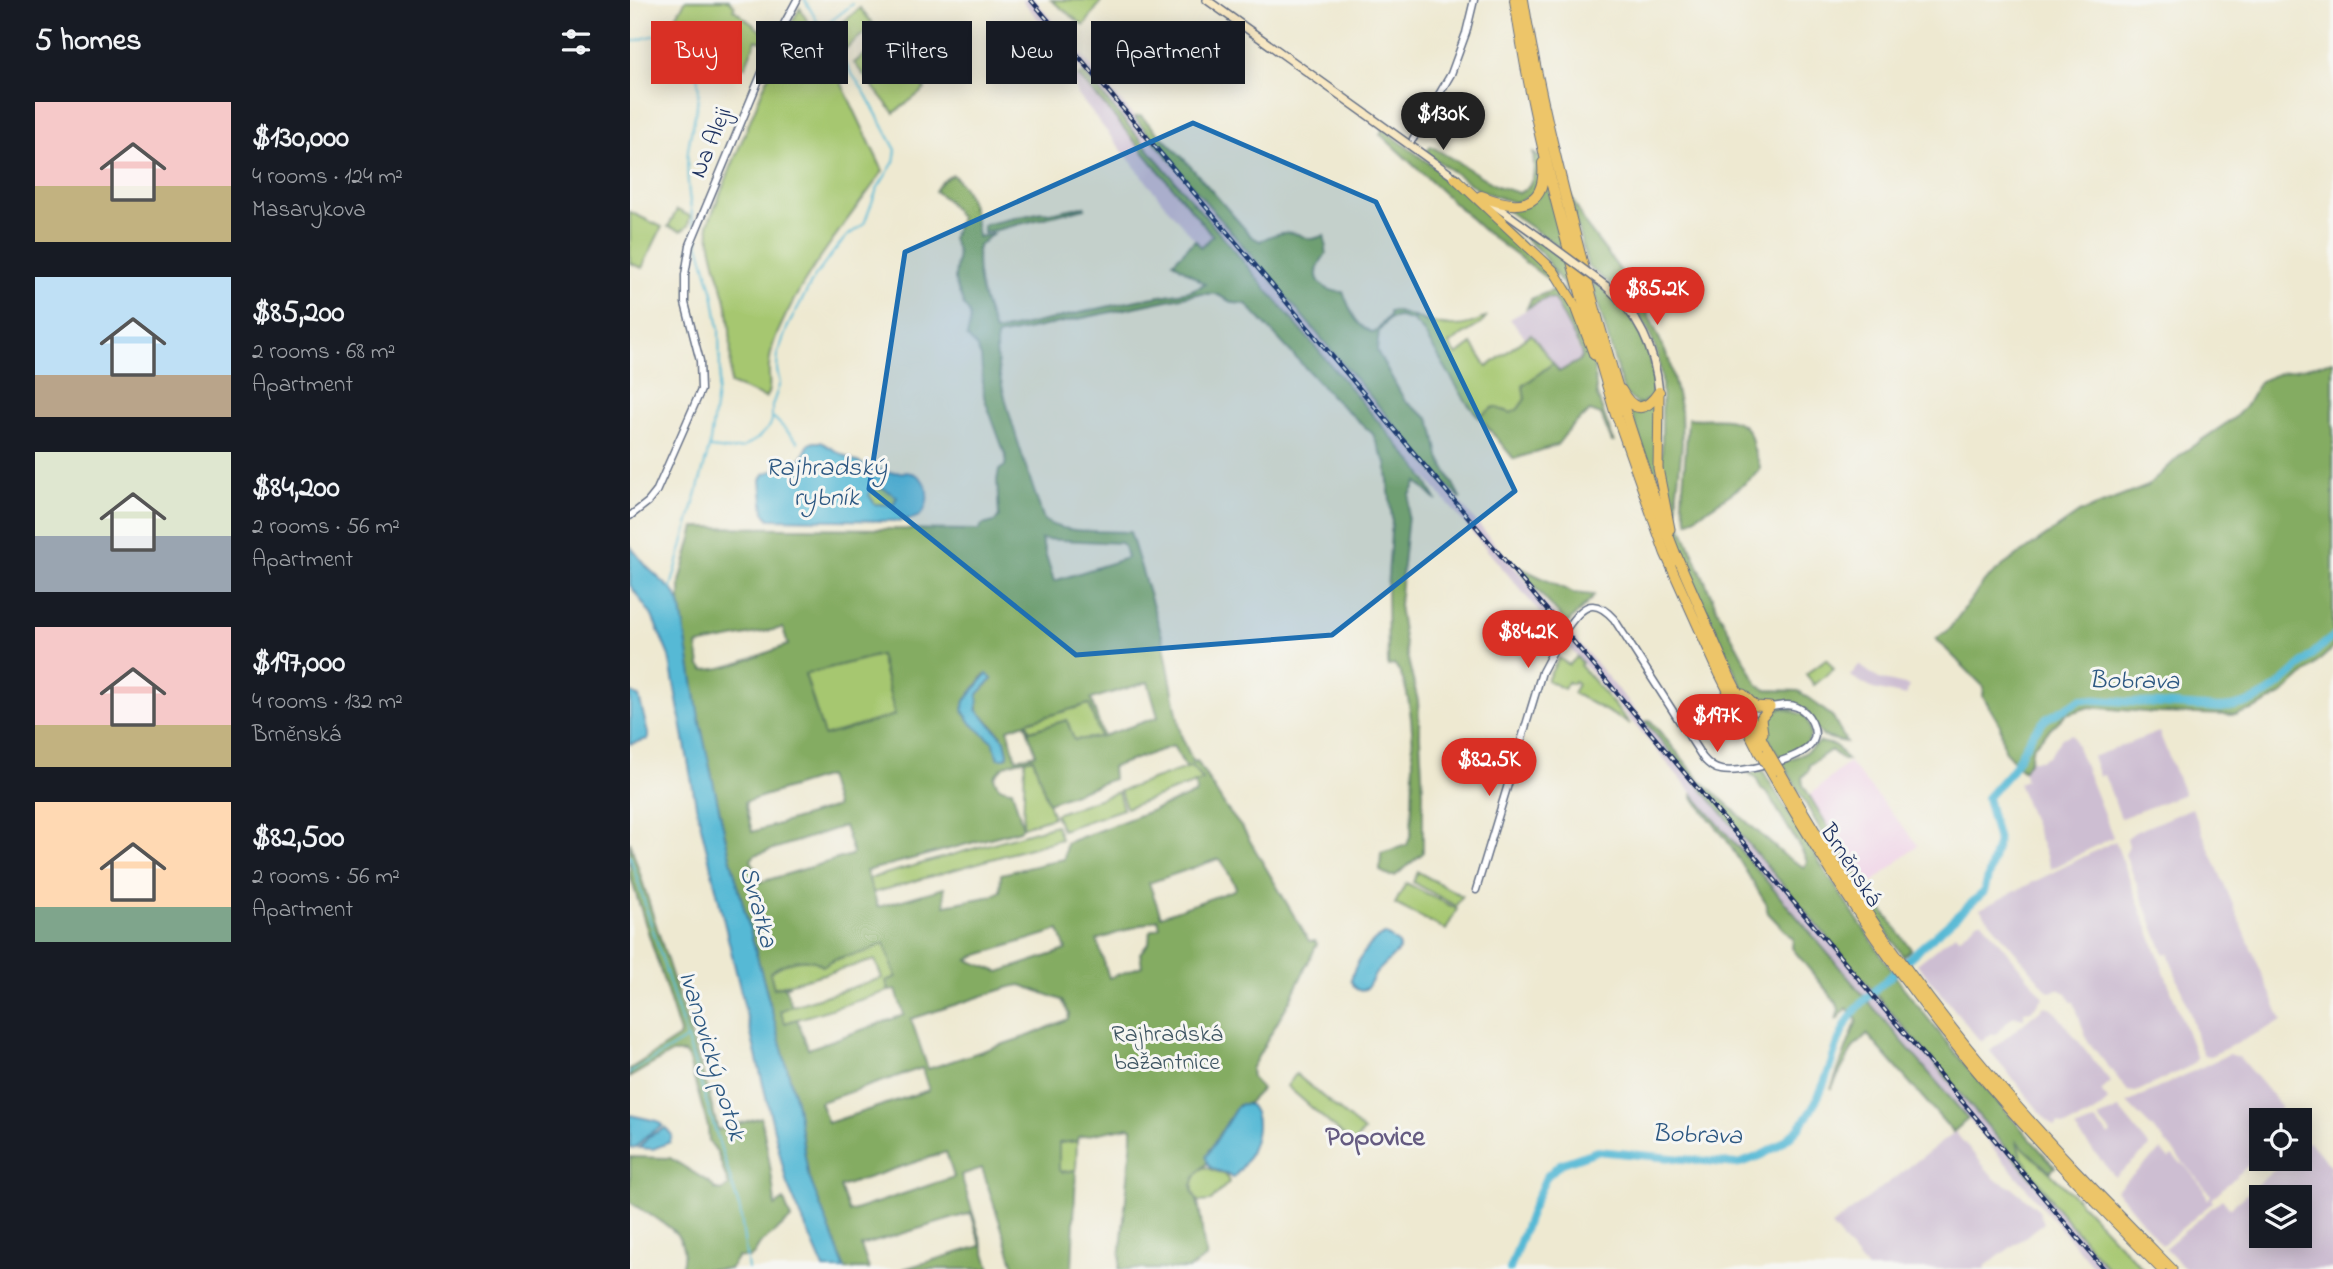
<!DOCTYPE html>
<html lang="en">
<head>
<meta charset="utf-8">
<style>
	:root { --surface:#171b24; --page:#20242c; --text:#f1f3f6; --muted:#9ea1a6; --accent:#d93025 }
	body { margin:0; font-family:"Indie Flower",sans-serif; background:var(--page); color:var(--text); height:100vh; display:flex; flex-direction:column; font-size:26px; white-space:nowrap }
	* { box-sizing:border-box; margin:0 }
	p { font-size:23px; color:var(--muted) }
	.icon { flex:none; width:38px; height:38px; fill:none; stroke:currentColor; stroke-width:2; stroke-linecap:round; stroke-linejoin:round }
	.map { position:relative; flex:1; overflow:hidden }
	.side { display:flex; flex-direction:column; background:var(--surface); width:630px }
	.side>* { flex:none }
	.guide { position:absolute; left:21px; top:21px; width:665px; height:63px; display:flex; gap:14px }
	.buttons { position:absolute; left:1619px; top:1108px; display:grid; gap:14px }
	.buttons a { display:grid; place-items:center; width:63px; height:63px; border-radius:0px; background:var(--surface); box-shadow:0 4px 18px #0003; font-size:35px }
	.price { position:absolute; translate:-50% -60px; padding:0 16px; border-radius:24px; background:var(--accent); color:#fff; font-size:23px; line-height:46px; filter:drop-shadow(0 2px 4px #0008) }
	.price::after { content:''; position:absolute; left:50%; top:42px; width:21px; height:16px; margin-left:-10px; background:inherit; clip-path:polygon(0 0,100% 0,50% 100%) }
	.price.selected { background:#222; color:#fff }
	ul { padding:0; list-style:none }
	li { display:flex; align-items:center; gap:21px; height:175px; padding:0 35px }
	li span { display:grid; place-items:center; flex:none; width:196px; height:140px; border-radius:0px; color:#555 }
	li>.icon { margin-inline-start:auto }
	span .icon { width:84px; height:84px; fill:#fffc; stroke-width:1 }
	li b { font-size:30px }
	h2 { display:flex; justify-content:space-between; align-items:center; height:84px; padding:0 35px; font-size:30px }
	.tag { padding:0 24px; border-radius:0px; background:var(--surface); box-shadow:0 4px 18px #0003; font-size:24px; line-height:63px }
	.tag.selected { background:var(--accent); color:#fff }
	main { display:flex; flex:1; min-height:0 }
	.map>svg:first-child { display:block }
	.built { fill:#efd0e6 }
	.industrial { fill:#cdbed2; fill-rule:evenodd }
	.green { fill:#a6c770; stroke:#607b67; stroke-width:2 }
	.forest { fill:#84ac62; stroke:#506e60; stroke-width:2; fill-rule:evenodd }
	.water { fill:#57b9d5; stroke:#39749a; stroke-width:2; fill-rule:evenodd }
	.lines { fill:none; stroke-linecap:round; stroke-linejoin:round }
	.stream { stroke:#57b9d5; stroke-width:2 }
	.river { stroke:#57b9d5; stroke-width:8 }
	.tertiary-casing { stroke:#657086; stroke-width:9 }
	.secondary-casing { stroke:#657086; stroke-width:10 }
	.trunk-casing { stroke:#657086; stroke-width:11 }
	.motorway-casing { stroke:#657086; stroke-width:12 }
	.tertiary { stroke:#fff; stroke-width:6 }
	.secondary { stroke:#f8e8c3; stroke-width:7 }
	.trunk { stroke:#edc569; stroke-width:9 }
	.motorway { stroke:#edc569; stroke-width:10 }
	.rail-casing { stroke:#1b2f5e; stroke-width:4.5 }
	.rail { stroke:#f6f6f2; stroke-width:2; stroke-dasharray:5; stroke-linecap:butt }
	.tertiary-bridge-casing { stroke:#657086; stroke-width:9; stroke-linecap:butt }
	.secondary-bridge-casing { stroke:#657086; stroke-width:10; stroke-linecap:butt }
	.trunk-bridge-casing { stroke:#657086; stroke-width:11; stroke-linecap:butt }
	.tertiary-bridge { stroke:#fff; stroke-width:6 }
	.secondary-bridge { stroke:#f8e8c3; stroke-width:7 }
	.trunk-bridge { stroke:#edc569; stroke-width:9 }
	.marked { fill:#1f6fb2; fill-opacity:0.2; stroke:#1f6fb2; stroke-width:5; stroke-linejoin:round }
	.labels { text-anchor:middle; dominant-baseline:central; stroke-width:6; stroke-linejoin:round; paint-order:stroke }
	.street-label { font-size:24px; fill:#1b2f5e; stroke:#f6f6f2 }
	.park-label { font-size:24px; fill:#3e5562; stroke:#f6f6f2 }
	.water-label { font-size:26px; font-style:italic; fill:#2d5882; stroke:#f6f6f2 }
	.quarter-label { font-size:28px; font-weight:bold; fill:#655b81; stroke:#f6f6f2 }
</style>
</head>
<body>
<main>
<section class="side">
<h2>5 homes<svg class="icon" aria-label="filters" viewBox="0 0 24 24"><path d="M4 7h16M4 17h16"/><circle cx="9" cy="7" r="2"/><circle cx="15" cy="17" r="2"/></svg></h2>
<ul>
<li><span style="background:linear-gradient(#f6c9c9 60%,#c2b280 0)"><svg class="icon" aria-label="home" viewBox="0 0 24 24"><path d="M3 11l9-7 9 7M6 9v11h12V9"/></svg></span><div><b>$130,000</b><p>4 rooms · 124 m²</p><p>Masarykova</p></div></li>
<li><span style="background:linear-gradient(#bfe0f5 70%,#b9a48a 0)"><svg class="icon" aria-label="home" viewBox="0 0 24 24"><path d="M3 11l9-7 9 7M6 9v11h12V9"/></svg></span><div><b>$85,200</b><p>2 rooms · 68 m²</p><p>Apartment</p></div></li>
<li><span style="background:linear-gradient(#dfe7d0 60%,#9aa5b1 0)"><svg class="icon" aria-label="home" viewBox="0 0 24 24"><path d="M3 11l9-7 9 7M6 9v11h12V9"/></svg></span><div><b>$84,200</b><p>2 rooms · 56 m²</p><p>Apartment</p></div></li>
<li><span style="background:linear-gradient(#f6c9c9 70%,#c2b280 0)"><svg class="icon" aria-label="home" viewBox="0 0 24 24"><path d="M3 11l9-7 9 7M6 9v11h12V9"/></svg></span><div><b>$197,000</b><p>4 rooms · 132 m²</p><p>Brněnská</p></div></li>
<li><span style="background:linear-gradient(#ffd9b3 75%,#7fa58c 0)"><svg class="icon" aria-label="home" viewBox="0 0 24 24"><path d="M3 11l9-7 9 7M6 9v11h12V9"/></svg></span><div><b>$82,500</b><p>2 rooms · 56 m²</p><p>Apartment</p></div></li>
</ul>
</section>
<div class="map">
<svg width="1703" height="1269" viewBox="0 0 1703 1269">
	<rect width="100%" height="100%" fill="#f6f6f2"/>
	<filter id="ink" filterUnits="userSpaceOnUse"><feTurbulence type="fractalNoise" baseFrequency=".0143" numOctaves="2"/><feDisplacementMap in="SourceGraphic" scale="14" xChannelSelector="R" yChannelSelector="G"/><feConvolveMatrix kernelMatrix="1 2 1 2 8 2 1 2 1" color-interpolation-filters="sRGB"/></filter>
	<filter id="wash" filterUnits="userSpaceOnUse"><feTurbulence type="fractalNoise" baseFrequency=".00686" numOctaves="4" result="noise"/><feDisplacementMap in="SourceGraphic" scale="28" xChannelSelector="R" yChannelSelector="G"/><feGaussianBlur stdDeviation="1.57" result="paint"/><feColorMatrix in="noise" values="0 0 0 0 0 0 0 0 0 0 0 0 0 0 0 0 0 1.4 0 .05"/><feComposite in="paint" operator="in"/></filter>
	<g filter="url(#wash)">
		<rect width="100%" height="100%" fill="#eee9d1"/>
		<path class="built" d="M 1219,762 L 1288,845 L 1237,887 L 1229,879 L 1179,796 Z"/>
		<path class="industrial" d="M 392,0 L 405,0 L 417,14 L 1478,1269 L 1465,1269 Z
			M 448,76 L 477,108 L 583,236 L 571,247 L 535,205 L 448,95 L 443,81 Z
			M 917,298 L 924,299 L 930,309 L 952,356 L 949,361 L 929,372 L 901,334 L 895,337 L 880,319 Z
			M 1229,665 L 1249,679 L 1279,686 L 1276,696 L 1243,689 L 1220,676 Z
			M 1529,732 L 1554,794 L 1491,818 L 1474,775 L 1469,776 L 1462,757 Z
			M 1442,734 L 1483,837 L 1421,869 L 1388,783 L 1396,780 L 1393,771 L 1400,760 L 1410,760 L 1418,756 L 1432,738 Z
			M 1562,808 L 1652,1021 L 1580,1056 L 1574,1055 L 1569,1045 L 1562,1019 L 1538,953 L 1534,954 L 1495,854 L 1499,846 L 1497,838 L 1505,832 Z
			M 1485,841 L 1567,1059 L 1560,1066 L 1506,1092 L 1498,1091 L 1457,1040 L 1444,1002 L 1441,1002 L 1437,993 L 1427,989 L 1421,992 L 1418,991 L 1350,909 Z
			M 1349,921 L 1352,921 L 1414,997 L 1401,1011 L 1394,1012 L 1394,1018 L 1385,1016 L 1381,1018 L 1365,1035 L 1362,1033 L 1351,1042 L 1287,964 L 1325,934 L 1329,938 Z
			M 1415,1006 L 1422,1008 L 1481,1082 L 1471,1091 L 1478,1100 L 1476,1103 L 1463,1114 L 1435,1126 L 1428,1123 L 1425,1127 L 1415,1118 L 1360,1051 Z
			M 1599,1054 L 1609,1057 L 1652,1107 L 1647,1112 L 1650,1120 L 1631,1120 L 1631,1154 L 1581,1199 L 1583,1202 L 1532,1245 L 1486,1190 L 1531,1150 L 1539,1159 L 1542,1156 L 1556,1167 L 1574,1189 L 1578,1200 L 1581,1195 L 1532,1138 L 1497,1103 Z
			M 1489,1109 L 1520,1147 L 1485,1177 L 1445,1129 L 1465,1121 L 1479,1136 L 1481,1133 L 1468,1118 Z
			M 1325,1132 L 1365,1179 L 1384,1189 L 1408,1209 L 1414,1223 L 1354,1267 L 1355,1269 L 1237,1269 L 1201,1226 Z
			M 1676,1142 L 1681,1143 L 1702,1168 L 1699,1171 L 1703,1175 L 1703,1269 L 1555,1269 L 1535,1248 L 1592,1199 L 1600,1208 L 1657,1159 L 1670,1158 L 1670,1148 ZM 1631,1197 L 1670,1197 L 1670,1236 L 1631,1236 Z"/>
		<path class="green" d="M 56,0 L 99,0 L 105,6 L 103,9 L 135,34 L 131,42 L 126,40 L 115,67 C 89,55 64,43 42,23 Z
			M 421,0 L 472,0 L 454,26 Z
			M 170,8 L 210,80 L 253,171 C 217,222 174,272 149,330 C 143,342 140,353 139,367 C 138,379 142,386 136,398 L 100,384 C 101,356 102,324 95,297 C 88,272 80,250 78,224 L 155,35 Z
			M 230,8 L 244,25 L 215,49 L 201,32 Z
			M 255,38 L 295,89 L 264,113 L 224,63 Z
			M 47,210 L 60,216 L 58,226 L 51,231 L 38,227 Z
			M 0,212 L 32,227 L 12,268 L 0,263 Z
			M 857,316 L 852,323 L 819,344 L 827,355 L 842,344 L 857,367 L 901,334 L 923,363 L 893,386 L 895,399 L 888,409 L 881,413 C 871,407 857,410 849,417 L 837,403 L 793,331 L 783,321 L 784,317 C 810,327 833,331 857,316 Z
			M 244,487 L 253,488 L 267,497 L 263,505 L 245,504 L 239,495 L 241,488 Z
			M 250,655 L 265,715 L 194,737 L 175,674 Z
			M 947,657 L 952,663 L 950,665 L 1000,724 L 943,693 L 948,684 L 944,681 L 942,684 L 938,682 L 934,689 L 917,680 L 929,658 L 939,665 Z
			M 1196,659 L 1204,669 L 1184,685 L 1176,674 Z
			M 459,704 L 470,737 L 444,740 L 437,720 L 400,731 L 397,722 Z
			M 403,758 L 423,817 L 393,827 L 395,760 Z
			M 562,766 L 573,780 L 571,781 L 496,808 L 490,791 Z
			M 488,792 L 493,809 L 432,830 L 425,814 Z
			M 426,825 L 431,839 L 243,893 L 238,879 Z
			M 788,872 L 832,896 L 826,906 L 783,882 Z
			M 776,883 L 827,909 L 816,930 L 765,904 Z
			M 254,943 L 266,977 L 257,981 L 259,991 L 155,1023 L 150,1010 L 252,978 L 245,960 L 143,988 L 140,972 C 156,962 177,953 193,966 C 212,955 234,951 254,943 Z
			M 666,1074 L 734,1131 L 723,1144 L 657,1086 Z
			M 1386,1140 L 1443,1195 L 1513,1269 L 1478,1269 L 1421,1201 L 1421,1198 L 1391,1157 Z
			M 447,1141 L 446,1170 L 432,1172 L 429,1170 L 429,1143 Z
			M 575,1167 L 596,1175 L 599,1182 L 581,1201 L 569,1202 C 559,1191 561,1174 575,1167 Z"/>
		<path class="forest" d="M 454,73 L 790,471 L 807,501 L 787,482 L 780,495 L 769,605 L 776,651 L 788,701 L 793,792 L 793,853 L 765,876 L 760,876 L 750,871 L 751,853 L 777,845 L 781,834 C 782,794 790,696 765,665 L 758,666 L 757,590 L 762,519 L 756,462 L 752,456 L 743,434 L 706,401 L 616,304 L 603,303 L 586,294 L 566,294 L 368,336 C 356,358 404,490 414,520 C 433,535 476,530 500,532 L 533,639 L 551,735 L 563,762 L 567,761 L 596,808 L 613,829 L 679,941 L 685,941 L 687,944 L 659,1002 L 621,1069 L 622,1078 L 632,1089 L 617,1104 L 609,1105 L 606,1108 L 579,1151 L 577,1163 C 571,1170 564,1175 562,1186 C 561,1193 565,1195 567,1201 C 574,1219 570,1239 577,1257 L 558,1269 L 489,1269 L 502,1137 L 502,1128 L 499,1127 L 448,1137 L 447,1141 L 429,1143 L 429,1170 L 432,1172 L 446,1170 L 442,1269 L 385,1269 L 352,1168 L 331,1175 L 360,1269 L 273,1269 L 351,1246 L 341,1213 L 231,1246 L 239,1269 L 215,1269 L 178,1174 L 166,1101 L 98,849 L 69,718 L 50,603 L 50,582 L 65,527 L 349,530 L 352,525 L 364,522 L 369,517 L 367,480 L 369,470 L 375,466 L 376,457 L 354,397 L 351,357 L 346,346 L 337,337 C 339,323 345,317 333,305 C 333,296 324,287 325,278 C 326,259 331,257 322,238 L 330,218 L 318,201 L 305,191 C 309,184 314,178 323,175 C 341,192 345,213 348,237 L 362,234 L 348,247 C 344,277 355,305 365,332 L 507,300 L 560,291 L 575,284 L 543,262 L 565,240 L 571,247 L 583,236 L 477,108 L 448,76 ZM 411,539 L 490,543 L 494,546 L 497,558 L 424,581 ZM 153,628 L 158,645 C 131,654 103,669 74,670 L 70,666 L 67,645 ZM 250,655 L 265,715 L 194,736 L 175,674 ZM 354,675 L 362,680 L 348,694 L 348,711 C 361,724 378,736 378,756 L 368,758 L 363,742 L 342,724 L 333,711 L 335,701 ZM 518,682 L 528,717 L 473,736 L 461,699 ZM 459,704 L 470,737 L 444,740 L 437,720 L 400,731 L 397,722 ZM 395,723 L 406,754 L 386,759 L 378,729 ZM 543,746 L 556,768 L 562,766 L 573,780 L 564,784 L 567,791 L 565,794 L 436,843 L 434,859 L 371,874 L 370,891 L 362,896 L 315,905 L 314,888 L 248,907 L 236,871 L 390,830 L 393,827 L 382,790 C 372,789 367,788 364,777 C 375,761 386,762 403,758 L 418,803 L 483,779 L 482,767 ZM 197,776 L 206,807 L 122,832 L 115,802 ZM 214,826 L 223,853 L 221,855 L 131,882 L 121,860 L 125,855 ZM 588,859 L 591,860 L 606,887 L 604,890 L 531,916 L 519,883 ZM 528,919 L 530,927 L 520,931 L 519,943 L 510,953 L 512,966 L 479,978 L 467,940 ZM 429,930 L 436,950 L 369,972 L 338,960 L 345,956 ZM 254,943 L 266,977 L 256,981 L 259,991 L 266,990 L 274,1015 L 178,1049 L 167,1019 L 155,1023 L 150,1011 L 162,1006 L 155,987 L 160,985 L 144,988 L 140,972 C 156,962 177,953 193,966 L 205,959 L 236,952 ZM 391,985 L 432,1000 L 439,1014 L 438,1019 L 401,1035 L 298,1069 L 281,1019 L 380,987 ZM 292,1068 L 299,1090 L 198,1123 L 190,1102 ZM 316,1152 L 324,1177 L 219,1212 L 210,1187 Z
			M 511,116 L 553,158 L 621,236 L 630,241 C 640,236 651,231 663,233 C 677,235 676,244 694,235 C 695,240 697,249 696,253 C 696,254 690,262 690,263 C 680,282 697,292 713,292 C 721,310 724,326 744,333 L 759,316 L 759,312 L 764,311 L 784,317 L 783,321 L 769,317 L 759,319 L 749,331 L 747,351 L 775,401 L 799,419 L 804,431 L 809,457 L 831,499 L 812,481 L 504,117 Z
			M 753,129 L 816,176 L 864,217 L 924,274 L 923,283 L 853,230 L 750,134 Z
			M 801,146 L 867,186 L 889,193 C 906,185 905,169 903,153 L 910,158 L 912,163 L 905,194 L 885,203 L 851,191 L 796,153 Z
			M 916,177 L 936,252 L 872,207 L 896,206 Z
			M 937,189 L 956,225 L 1011,298 L 1039,360 L 1051,411 L 1052,444 L 1047,492 L 1047,516 L 1087,609 L 1128,685 L 1137,690 L 1169,691 L 1203,717 L 1216,742 C 1187,737 1190,735 1176,710 L 1129,705 L 1114,691 L 1060,576 L 1041,528 L 1032,484 L 1032,381 L 1027,353 L 1018,329 L 1005,309 L 978,282 L 958,267 Z
			M 454,206 L 455,208 L 354,233 L 353,225 L 412,212 L 420,213 Z
			M 869,213 L 940,264 L 952,311 L 911,253 Z
			M 961,280 C 991,301 1006,317 1018,353 C 1023,369 1026,381 1021,397 L 1009,405 L 994,393 Z
			M 928,288 L 933,290 L 949,319 L 963,359 L 967,395 L 984,442 L 982,442 L 971,415 L 960,411 L 941,427 L 927,445 L 884,459 L 849,417 L 864,407 L 881,413 L 888,409 L 895,399 L 893,386 L 923,363 L 929,372 L 949,361 L 952,356 L 950,348 L 924,299 L 917,298 L 897,308 L 901,299 Z
			M 1703,361 L 1703,648 L 1653,694 L 1624,709 L 1606,715 L 1526,713 L 1460,707 L 1436,714 L 1403,746 L 1400,760 L 1393,771 L 1374,750 L 1370,725 L 1353,696 L 1354,687 L 1306,639 L 1319,629 L 1355,581 L 1374,565 L 1449,513 L 1518,486 L 1554,452 L 1604,418 L 1615,407 L 1630,381 L 1650,373 Z
			M 1027,399 L 1028,484 L 1025,487 L 999,406 Z
			M 1058,418 C 1075,421 1095,414 1111,424 C 1119,428 1122,439 1123,447 C 1125,454 1129,461 1130,467 C 1132,476 1068,515 1058,522 L 1052,501 Z
			M 891,568 L 943,593 L 964,595 C 960,603 945,614 937,624 L 890,570 Z
			M 1154,708 L 1174,715 C 1191,741 1172,751 1150,759 L 1133,729 L 1135,715 L 1142,710 Z
			M 1020,720 L 1070,780 L 1156,857 L 1174,867 L 1177,863 L 1175,856 L 1138,794 L 1131,789 L 1126,778 L 1119,773 L 1133,771 L 1193,868 L 1270,983 L 1330,1059 L 1425,1167 L 1420,1172 L 1387,1142 L 1391,1157 L 1422,1199 L 1421,1201 L 1015,722 Z
			M 1190,742 L 1205,745 L 1217,760 L 1213,760 L 1201,750 L 1179,765 L 1179,770 L 1172,777 L 1173,785 L 1229,878 L 1281,949 L 1273,956 L 1206,857 L 1152,762 L 1173,754 Z
			M 1062,793 L 1338,1119 L 1323,1132 L 1237,1034 L 1223,1048 L 1201,1089 L 1227,1020 L 1217,1008 L 1206,1020 L 1209,1009 L 1206,1002 L 1162,948 L 1163,939 L 1138,913 L 1135,902 L 1096,839 L 1063,798 Z
			M 0,842 L 76,1084 L 88,1130 L 131,1117 C 137,1147 143,1176 145,1206 L 154,1200 L 161,1219 L 130,1244 L 124,1254 L 119,1258 L 108,1257 L 99,1269 L 51,1269 C 64,1228 24,1221 0,1202 L 0,1157 L 40,1158 L 80,1183 L 86,1190 L 91,1191 L 99,1186 L 87,1152 L 79,1141 L 78,1127 L 58,1058 L 54,1053 L 42,1053 L 0,1077 L 0,1069 L 49,1037 L 50,1033 L 0,875 Z"/>
		<path class="water" d="M 184,442 L 191,442 C 210,454 234,467 256,472 C 267,474 277,469 288,476 C 298,483 299,496 296,506 C 292,519 281,519 269,521 L 139,519 L 134,512 L 131,480 L 134,474 L 166,462 L 173,456 L 179,444 ZM 244,487 L 253,488 L 267,497 L 263,505 L 245,504 L 239,495 L 241,489 Z
			M 0,546 L 17,567 L 44,592 L 50,603 L 69,718 L 98,849 L 166,1101 L 178,1174 L 215,1269 L 194,1269 L 157,1184 L 66,805 L 39,656 L 22,616 L 0,585 Z
			M 357,674 L 362,679 L 348,694 L 347,710 L 375,740 L 378,754 L 375,758 L 368,758 L 363,742 L 342,724 L 333,711 L 335,701 Z
			M 0,692 L 9,697 L 18,733 L 18,739 L 0,744 Z
			M 755,934 L 769,944 L 769,950 L 746,973 L 737,988 L 731,991 L 726,989 L 721,981 C 724,965 739,940 755,934 Z
			M 611,1104 L 620,1105 C 637,1123 619,1165 602,1178 C 593,1168 578,1174 576,1157 L 606,1108 Z
			M 0,1115 L 27,1121 L 33,1126 L 17,1135 L 6,1147 L 0,1148 Z
			M 36,1128 L 42,1135 L 40,1142 L 23,1149 L 9,1148 L 19,1136 Z"/>
		<g class="lines">
			<path class="stream" d="M 193,27 L 223,4
				M 0,42 C 11,40 26,33 37,34 C 44,35 49,42 53,48 C 82,86 63,109 58,150 C 56,175 59,201 64,225
				M 144,418 L 168,442
				M 80,448 L 99,450 L 112,448 L 127,439 L 140,426 L 142,420 L 142,406 L 150,383 L 147,370 L 148,353 L 158,326 L 184,278 L 205,250 L 217,236 L 234,224 L 247,189 L 264,162 L 266,150 L 235,93 L 191,28 L 175,0
				M 40,591 L 79,448 L 90,373 L 89,329 L 83,293 L 67,238
				M 0,856 L 110,1210 L 118,1269
				M 0,1073 L 56,1039"/>
			<path class="river" d="M 1277,960 L 1354,892 L 1368,841 L 1357,798 L 1381,771 L 1403,733 L 1416,719 L 1452,699 L 1591,708 C 1644,705 1664,666 1703,637
				M 880,1269 L 901,1211 L 916,1177 L 930,1164 L 967,1151 L 1107,1164 C 1164,1147 1183,1118 1201,1064 C 1206,1049 1210,1033 1219,1019 C 1230,1001 1249,988 1264,973"/>
		</g>
	</g>
	<g filter="url(#ink)">
		<g class="lines">
			<g class="tertiary-casing">
				<path id="tertiary" d="M 783,139 L 821,74 L 836,33 L 844,0
					M 0,516 L 18,502 L 26,492 L 71,390 L 70,361 L 55,303 L 55,275 L 60,245 L 146,39 L 167,0
					M 939,625 C 954,604 965,598 984,619 L 1073,758 C 1078,764 1083,769 1091,770 C 1110,774 1171,760 1182,743 C 1190,731 1179,712 1167,707 C 1159,703 1149,706 1140,707
					M 1053,727 L 1085,717
					M 846,890 L 912,672 L 930,638"/>
			</g>
			<g class="secondary-casing">
				<path id="secondary" d="M 577,0 L 827,179
					M 860,202 L 919,244
					M 976,286 C 1009,315 1025,349 1029,392"/>
			</g>
			<g class="trunk-casing">
				<path id="trunk" d="M 825,178 L 924,271 L 946,307 L 964,355
					M 1029,392 L 1028,468 L 1040,529
					M 985,411 L 1035,553 L 1089,673 L 1129,752
					M 1047,556 L 1100,677 L 1138,751
					M 1113,694 L 1125,706 L 1140,707
					M 1085,717 L 1096,707 L 1096,695
					M 1085,717 L 1103,719 L 1115,728
					M 1133,733 L 1131,718 L 1140,707
					M 1151,773 C 1213,883 1285,987 1367,1083 C 1422,1148 1482,1208 1542,1269
					M 1142,774 C 1196,868 1255,958 1323,1042 C 1387,1122 1459,1196 1531,1269"/>
			</g>
			<g class="motorway-casing">
				<path id="motorway" d="M 885,0 C 905,140 946,279 986,415
					M 893,0 C 905,75 923,149 942,223 C 971,338 1004,451 1048,561
					M 851,196 C 886,210 917,210 913,163
					M 991,390 C 1003,412 1015,413 1029,392"/>
			</g>
			<use href="#tertiary" class="tertiary"/>
			<use href="#secondary" class="secondary"/>
			<use href="#trunk" class="trunk"/>
			<use href="#motorway" class="motorway"/>
			<g class="rail-casing">
				<path id="rail" d="M 401,0 L 1474,1269"/>
			</g>
			<use href="#rail" class="rail"/>
			<g class="tertiary-bridge-casing">
				<path id="tertiary-bridge" d="M 930,638 L 939,625"/>
			</g>
			<g class="secondary-bridge-casing">
				<path id="secondary-bridge" d="M 919,244 L 976,286"/>
			</g>
			<g class="trunk-bridge-casing">
				<path id="trunk-bridge" d="M 1138,751 L 1151,773
					M 1129,752 L 1142,774"/>
			</g>
			<use href="#tertiary-bridge" class="tertiary-bridge"/>
			<use href="#secondary-bridge" class="secondary-bridge"/>
			<use href="#trunk-bridge" class="trunk-bridge"/>
		</g>
	</g>
	<path class="marked" d="M 563,123 L 746,202 L 885,491 L 702,635 L 446,655 L 239,489 L 275,252 Z"/>
	<g class="labels">
		<g class="street-label">
			<text transform="translate(82 143) rotate(-68)">Na Aleji</text>
			<text transform="translate(1220 866) rotate(57)">Brněnská</text>
		</g>
		<g class="park-label">
			<text x="537" y="1035">Rajhradská<tspan x="537" dy="28">bažantnice</tspan></text>
		</g>
		<g class="water-label">
			<text x="196" y="469">Rajhradský<tspan x="196" dy="30">rybník</tspan></text>
			<text transform="translate(1504 682) rotate(1)">Bobrava</text>
			<text transform="translate(127 907) rotate(75)">Svratka</text>
			<text transform="translate(81 1056) rotate(73)">Ivanovický potok</text>
			<text transform="translate(1067 1136) rotate(2)">Bobrava</text>
		</g>
		<g class="quarter-label">
			<text x="745" y="1138">Popovice</text>
		</g>
	</g>
</svg>
<div class="buttons">
<a><svg class="icon" aria-label="locate" viewBox="0 0 24 24"><circle cx="12" cy="12" r="6"/><path d="M12 2v4M12 18v4M2 12h4M18 12h4"/></svg></a>
<a><svg class="icon" aria-label="layers" viewBox="0 0 24 24"><path d="M12 4l9 5-9 5-9-5zM3 14l9 5 9-5"/></svg></a>
</div>
<b class="price selected" style="left:813px;top:152px">$130K</b>
<b class="price" style="left:1027px;top:327px">$85.2K</b>
<b class="price" style="left:898px;top:670px">$84.2K</b>
<b class="price" style="left:1087px;top:754px">$197K</b>
<b class="price" style="left:859px;top:798px">$82.5K</b>
<div class="guide">
<a class="tag selected">Buy</a>
<a class="tag">Rent</a>
<a class="tag">Filters</a>
<a class="tag">New</a>
<a class="tag">Apartment</a>
</div>
</div>
</main>
</body>
</html>
